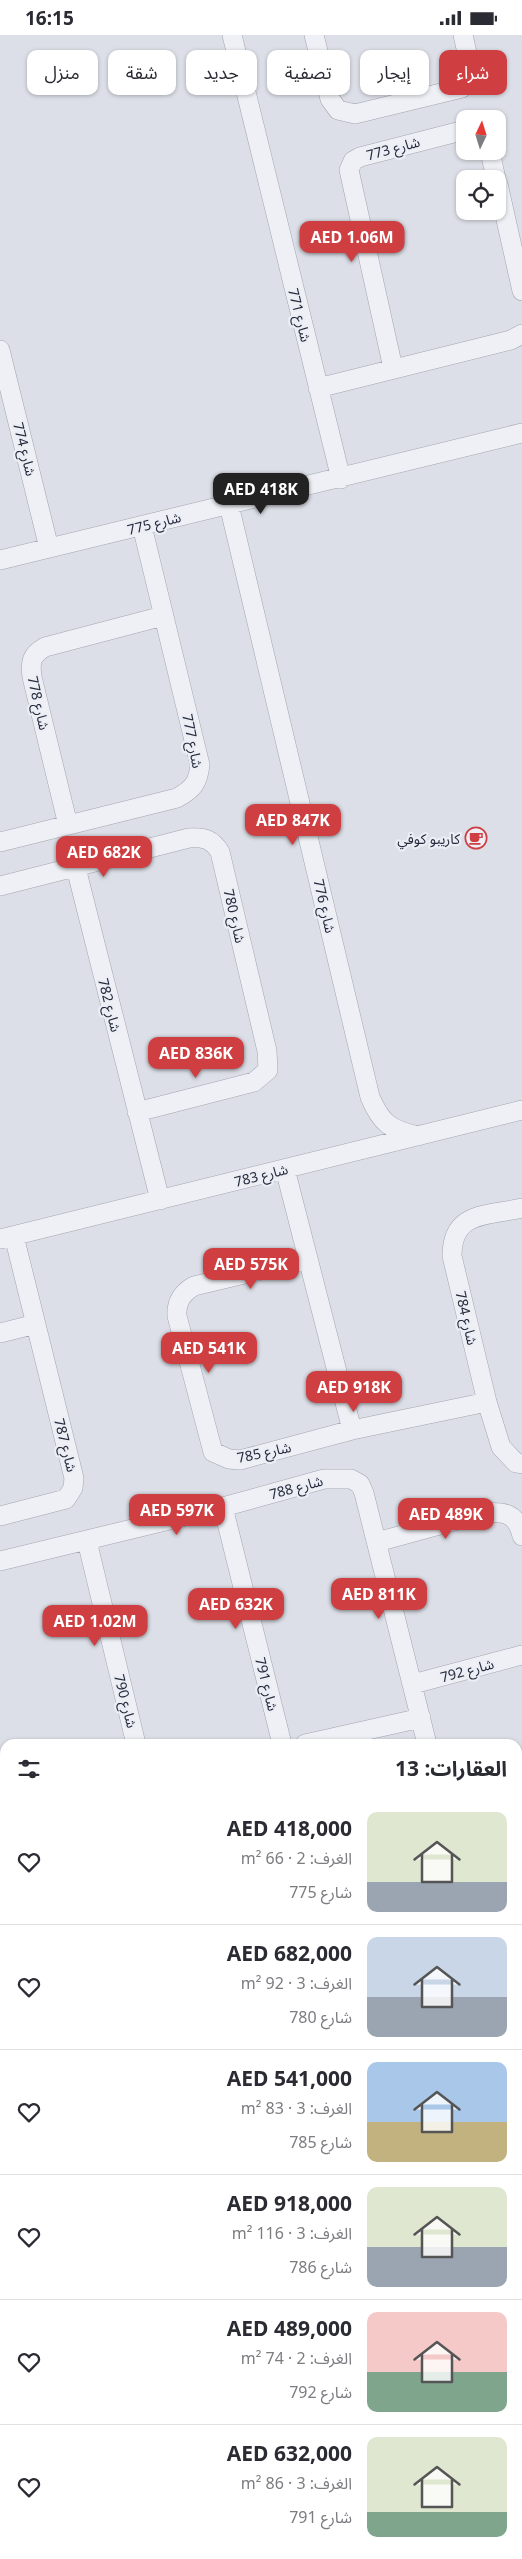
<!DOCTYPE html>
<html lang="ar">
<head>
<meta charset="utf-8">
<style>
	:root { --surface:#fff; --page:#f7f7f7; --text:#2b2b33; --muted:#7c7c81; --line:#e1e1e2; --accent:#cf3e41 }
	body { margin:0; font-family:"Noto Sans","Noto Sans Arabic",sans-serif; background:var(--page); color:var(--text); direction:rtl; height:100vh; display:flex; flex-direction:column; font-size:19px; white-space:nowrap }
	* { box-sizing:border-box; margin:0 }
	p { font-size:16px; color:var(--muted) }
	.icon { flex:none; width:28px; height:28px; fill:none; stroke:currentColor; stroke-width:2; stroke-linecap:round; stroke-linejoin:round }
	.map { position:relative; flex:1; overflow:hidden; direction:ltr }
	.details { position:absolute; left:0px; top:1704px; width:522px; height:821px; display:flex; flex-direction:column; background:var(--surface); border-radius:15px 15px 0 0; box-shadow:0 1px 4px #0004; direction:rtl }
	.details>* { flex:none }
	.hud { position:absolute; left:15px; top:15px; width:492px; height:45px; direction:rtl; display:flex; gap:10px }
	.needle { width:32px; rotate:4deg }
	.tools { position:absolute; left:456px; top:75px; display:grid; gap:10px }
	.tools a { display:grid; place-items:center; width:50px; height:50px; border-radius:10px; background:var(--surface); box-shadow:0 1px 4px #0004; font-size:25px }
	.price { position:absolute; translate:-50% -42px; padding:0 11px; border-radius:10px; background:var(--accent); color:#fff; font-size:16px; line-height:32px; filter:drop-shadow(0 1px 2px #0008) }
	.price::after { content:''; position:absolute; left:50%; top:30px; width:15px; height:11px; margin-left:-8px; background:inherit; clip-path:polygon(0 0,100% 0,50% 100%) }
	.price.current { background:#222; color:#fff }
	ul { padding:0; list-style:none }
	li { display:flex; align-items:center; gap:15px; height:125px; padding:0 15px }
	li+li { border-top:1px solid var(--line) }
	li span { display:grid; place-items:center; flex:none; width:140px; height:100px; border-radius:10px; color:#555 }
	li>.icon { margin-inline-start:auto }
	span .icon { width:60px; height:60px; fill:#fffc; stroke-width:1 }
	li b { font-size:21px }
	h2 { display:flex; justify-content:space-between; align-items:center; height:60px; padding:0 15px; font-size:21px }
	.chip { padding:0 18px; border-radius:10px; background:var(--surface); box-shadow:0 1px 4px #0004; font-size:18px; line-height:45px }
	.chip.current { background:var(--accent); color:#fff }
	.status { display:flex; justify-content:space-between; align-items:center; height:35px; padding:0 25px; background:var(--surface); direction:ltr }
	.status svg { height:14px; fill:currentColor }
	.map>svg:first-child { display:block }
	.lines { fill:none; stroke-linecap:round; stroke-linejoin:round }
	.minor-casing { stroke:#a2a5b1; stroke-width:20 }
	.major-casing { stroke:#9ba2b2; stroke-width:26 }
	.minor { stroke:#eff0f5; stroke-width:19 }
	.major { stroke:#fff; stroke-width:25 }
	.labels { text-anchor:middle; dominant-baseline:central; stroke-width:4.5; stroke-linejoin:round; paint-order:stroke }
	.street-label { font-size:14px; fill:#262b3d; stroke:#ebeef4 }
	.poi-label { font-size:14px; fill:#262b3d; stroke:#ebeef4; text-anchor:end }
</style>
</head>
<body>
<div class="status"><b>16:15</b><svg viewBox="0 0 49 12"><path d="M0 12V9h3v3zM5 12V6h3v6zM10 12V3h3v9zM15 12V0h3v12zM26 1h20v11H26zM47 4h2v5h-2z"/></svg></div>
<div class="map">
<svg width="522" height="2524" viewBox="0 0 522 2524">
	<rect width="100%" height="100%" fill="#dcdfe7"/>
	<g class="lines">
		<g class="minor-casing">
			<path id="minor" d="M 232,0 L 341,444
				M 314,0 L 330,64 L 338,75 L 355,79 L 462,53 L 471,45 L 470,31 L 463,0
				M 490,116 L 496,144
				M 498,149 L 522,256
				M 0,315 L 49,513
				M 393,333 L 349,135 L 353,126 L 360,122 L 465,95
				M 318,353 L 511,305 L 522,299
				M 229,470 L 370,1062 C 381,1088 390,1095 418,1101
				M 0,525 L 522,398
				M 68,790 L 32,642 C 30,627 31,620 45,612 L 163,581
				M 0,807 L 177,763 C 193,754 198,748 200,730 L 142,491
				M 76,833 L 160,1165
				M 0,851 L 189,803 C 204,802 212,804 220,817 L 267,1016 L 268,1035 L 254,1047 L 137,1077
				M 285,1134 L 352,1395
				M 522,1173 C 487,1181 452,1176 452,1221 L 487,1367 L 501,1412 L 516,1428 L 522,1429
				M 0,1204 L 522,1075
				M 308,1224 L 194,1251 C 182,1258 176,1267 177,1281 L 213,1417 L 229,1424 L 240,1425 L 352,1395 L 487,1367
				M 0,1298 L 36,1289
				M 223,1472 L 282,1709
				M 0,1481 L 66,1464 L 73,1453 L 74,1443 L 14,1201
				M 87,1506 L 136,1709
				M 377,1507 L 483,1478 C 504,1476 517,1478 522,1501
				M 0,1526 L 223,1472 L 324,1444 L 351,1444 L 360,1449 L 364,1458 L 427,1709
				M 413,1649 L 522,1620
				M 305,1709 L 421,1683
				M 0,1749 L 5,1763
				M 518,1755 L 522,1754
				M 0,1881 L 5,1879
				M 518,1979 L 522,1978"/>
		</g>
		<g class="major-casing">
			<path id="major" d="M 518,2211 L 522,2210
				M 518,2245 L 522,2244
				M 0,2334 L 5,2332
				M 0,2372 L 5,2370
				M 248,2520 L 249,2524
				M 274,2520 L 275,2524"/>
		</g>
		<use href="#minor" class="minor"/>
		<use href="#major" class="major"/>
	</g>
	<defs>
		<g id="cafe-ring" transform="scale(1.125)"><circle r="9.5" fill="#ebeef4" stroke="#cf3e41" stroke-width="1.5"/><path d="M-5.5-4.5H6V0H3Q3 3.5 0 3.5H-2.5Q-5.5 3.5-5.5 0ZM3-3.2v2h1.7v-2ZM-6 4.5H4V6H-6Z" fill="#cf3e41"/></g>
	</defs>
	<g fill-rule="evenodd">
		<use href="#cafe-ring" x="476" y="803"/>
	</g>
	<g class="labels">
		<g class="street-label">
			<text transform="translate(393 113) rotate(-15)">شارع 773</text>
			<text transform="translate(300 280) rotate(76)">شارع 771</text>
			<text transform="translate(25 414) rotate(76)">شارع 774</text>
			<text transform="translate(154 488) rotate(-14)">شارع 775</text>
			<text transform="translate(39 668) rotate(77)">شارع 778</text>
			<text transform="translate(193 706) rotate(79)">شارع 777</text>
			<text transform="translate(325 871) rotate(77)">شارع 776</text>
			<text transform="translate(235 881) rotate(77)">شارع 780</text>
			<text transform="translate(110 970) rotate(76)">شارع 782</text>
			<text transform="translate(261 1140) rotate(-14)">شارع 783</text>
			<text transform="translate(467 1283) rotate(77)">شارع 784</text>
			<text transform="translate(66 1410) rotate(76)">شارع 787</text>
			<text transform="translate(264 1417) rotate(-12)">شارع 785</text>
			<text transform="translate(296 1452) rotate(-15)">شارع 788</text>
			<text transform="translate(467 1635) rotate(-15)">شارع 792</text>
			<text transform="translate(267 1649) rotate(76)">شارع 791</text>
			<text transform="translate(126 1666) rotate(76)">شارع 790</text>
		</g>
		<g class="poi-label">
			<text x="460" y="803">كاريبو كوفي</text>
		</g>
	</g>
</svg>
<div class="tools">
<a><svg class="needle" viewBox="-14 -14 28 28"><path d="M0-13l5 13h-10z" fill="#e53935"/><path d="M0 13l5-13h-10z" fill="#7c7c81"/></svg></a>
<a><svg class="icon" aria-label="locate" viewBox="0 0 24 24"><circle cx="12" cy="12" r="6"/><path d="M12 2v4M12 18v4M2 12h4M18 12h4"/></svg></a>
</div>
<b class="price" style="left:352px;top:228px">AED 1.06M</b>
<b class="price current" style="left:261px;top:480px">AED 418K</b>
<b class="price" style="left:293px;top:811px">AED 847K</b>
<b class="price" style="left:104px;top:843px">AED 682K</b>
<b class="price" style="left:196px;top:1044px">AED 836K</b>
<b class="price" style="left:251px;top:1255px">AED 575K</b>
<b class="price" style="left:209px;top:1339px">AED 541K</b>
<b class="price" style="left:354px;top:1378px">AED 918K</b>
<b class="price" style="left:177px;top:1501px">AED 597K</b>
<b class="price" style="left:446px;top:1505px">AED 489K</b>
<b class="price" style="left:379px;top:1585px">AED 811K</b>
<b class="price" style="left:236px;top:1595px">AED 632K</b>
<b class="price" style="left:95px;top:1612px">AED 1.02M</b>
<div class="hud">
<a class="chip current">شراء</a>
<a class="chip">إيجار</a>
<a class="chip">تصفية</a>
<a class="chip">جديد</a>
<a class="chip">شقة</a>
<a class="chip">منزل</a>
</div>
<section class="details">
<h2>العقارات: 13<svg class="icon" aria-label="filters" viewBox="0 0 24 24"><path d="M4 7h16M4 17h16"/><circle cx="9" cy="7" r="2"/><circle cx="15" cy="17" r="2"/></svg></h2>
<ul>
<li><span style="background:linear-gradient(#dfe7d0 70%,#9aa5b1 0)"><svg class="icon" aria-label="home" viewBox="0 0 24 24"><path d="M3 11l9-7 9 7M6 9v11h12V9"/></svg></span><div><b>AED 418,000</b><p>الغرف: 2 · 66 m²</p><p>شارع 775</p></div><svg class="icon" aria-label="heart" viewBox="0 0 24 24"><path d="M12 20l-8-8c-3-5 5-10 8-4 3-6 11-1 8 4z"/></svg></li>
<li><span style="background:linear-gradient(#c9d6e8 60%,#9aa5b1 0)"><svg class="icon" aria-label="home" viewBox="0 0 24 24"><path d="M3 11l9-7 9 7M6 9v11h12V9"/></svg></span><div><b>AED 682,000</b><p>الغرف: 3 · 92 m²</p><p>شارع 780</p></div><svg class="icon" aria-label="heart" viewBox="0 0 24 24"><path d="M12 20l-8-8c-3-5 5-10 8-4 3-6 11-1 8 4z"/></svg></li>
<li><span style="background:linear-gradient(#a9c7e8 60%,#c2b280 0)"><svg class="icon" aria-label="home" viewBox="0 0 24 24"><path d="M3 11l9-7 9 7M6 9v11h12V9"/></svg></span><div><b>AED 541,000</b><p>الغرف: 3 · 83 m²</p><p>شارع 785</p></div><svg class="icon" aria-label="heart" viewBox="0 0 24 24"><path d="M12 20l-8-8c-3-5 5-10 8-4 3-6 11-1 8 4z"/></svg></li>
<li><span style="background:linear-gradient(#dfe7d0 60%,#9aa5b1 0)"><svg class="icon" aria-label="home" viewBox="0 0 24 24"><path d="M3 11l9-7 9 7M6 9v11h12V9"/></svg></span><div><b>AED 918,000</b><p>الغرف: 3 · 116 m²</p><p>شارع 786</p></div><svg class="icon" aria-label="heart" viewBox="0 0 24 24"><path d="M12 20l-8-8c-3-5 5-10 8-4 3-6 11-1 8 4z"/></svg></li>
<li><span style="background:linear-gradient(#f6c9c9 60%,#7fa58c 0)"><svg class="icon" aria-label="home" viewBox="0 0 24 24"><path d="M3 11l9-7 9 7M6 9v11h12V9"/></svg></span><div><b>AED 489,000</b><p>الغرف: 2 · 74 m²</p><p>شارع 792</p></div><svg class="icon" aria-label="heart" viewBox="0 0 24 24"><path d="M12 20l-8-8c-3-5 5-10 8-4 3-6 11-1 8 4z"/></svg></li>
<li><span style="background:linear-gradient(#dfe7d0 75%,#7fa58c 0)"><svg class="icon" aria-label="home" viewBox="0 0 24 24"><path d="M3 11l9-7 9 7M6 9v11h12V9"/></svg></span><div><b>AED 632,000</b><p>الغرف: 3 · 86 m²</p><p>شارع 791</p></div><svg class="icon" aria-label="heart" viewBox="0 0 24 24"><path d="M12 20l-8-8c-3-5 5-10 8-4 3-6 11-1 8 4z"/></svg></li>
</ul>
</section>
</div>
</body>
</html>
